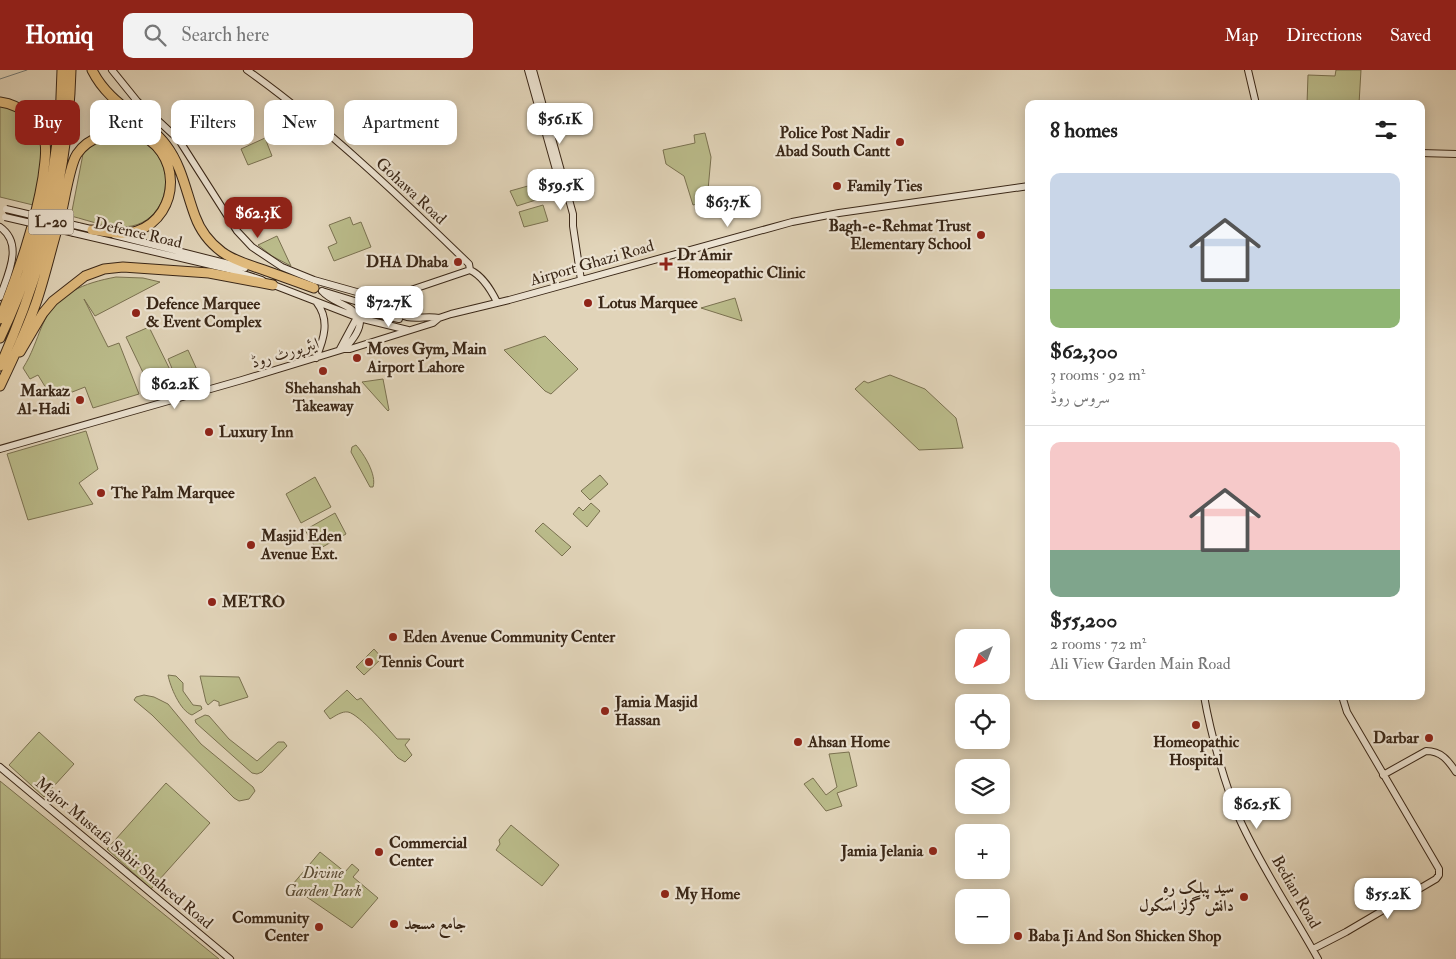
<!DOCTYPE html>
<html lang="en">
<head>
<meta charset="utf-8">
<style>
	:root { --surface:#fff; --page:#f2f2f2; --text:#222; --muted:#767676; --line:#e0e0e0; --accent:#8f2418 }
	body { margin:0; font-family:"IM FELL Double Pica",Amiri,serif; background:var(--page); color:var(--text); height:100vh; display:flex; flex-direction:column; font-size:19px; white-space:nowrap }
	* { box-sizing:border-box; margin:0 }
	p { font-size:16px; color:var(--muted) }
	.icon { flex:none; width:28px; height:28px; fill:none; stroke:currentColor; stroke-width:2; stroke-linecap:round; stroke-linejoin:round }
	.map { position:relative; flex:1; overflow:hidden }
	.sheet { position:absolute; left:1025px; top:30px; width:400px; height:600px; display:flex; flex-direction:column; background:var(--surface); border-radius:10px; box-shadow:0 2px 12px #0003 }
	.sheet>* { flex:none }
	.guide { position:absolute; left:15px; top:30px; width:475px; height:45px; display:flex; gap:10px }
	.needle { width:32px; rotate:222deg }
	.fabs { position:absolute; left:955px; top:559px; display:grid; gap:10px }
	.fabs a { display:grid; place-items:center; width:55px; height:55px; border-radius:10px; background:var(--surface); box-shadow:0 2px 12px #0003; font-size:25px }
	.price { position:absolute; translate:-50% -42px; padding:0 11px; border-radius:10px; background:#fff; color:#222; font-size:16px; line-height:32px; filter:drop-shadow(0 1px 2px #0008) }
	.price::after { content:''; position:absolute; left:50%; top:30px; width:15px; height:11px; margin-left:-8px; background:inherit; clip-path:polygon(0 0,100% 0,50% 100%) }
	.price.on { background:var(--accent); color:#fff }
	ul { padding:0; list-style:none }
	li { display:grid; align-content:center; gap:10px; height:265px; padding:0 25px }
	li+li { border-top:1px solid var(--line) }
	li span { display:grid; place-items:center; height:155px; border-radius:10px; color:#555 }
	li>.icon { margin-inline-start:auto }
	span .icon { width:90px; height:90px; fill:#fffc; stroke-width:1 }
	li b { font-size:21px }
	h2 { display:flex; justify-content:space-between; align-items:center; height:60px; padding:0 25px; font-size:21px }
	.chip { padding:0 18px; border-radius:10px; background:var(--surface); box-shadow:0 2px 12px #0003; font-size:18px; line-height:45px }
	.chip.on { background:var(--accent); color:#fff }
	header { display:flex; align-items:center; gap:30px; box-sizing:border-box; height:70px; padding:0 25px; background:var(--accent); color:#fff }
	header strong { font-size:24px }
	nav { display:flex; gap:28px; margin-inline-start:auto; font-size:18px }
	.search { width:350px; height:45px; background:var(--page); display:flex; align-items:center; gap:12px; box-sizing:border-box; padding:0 18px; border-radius:10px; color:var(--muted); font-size:19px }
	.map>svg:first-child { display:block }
	.green { fill:#babb8a; stroke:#7a7150 }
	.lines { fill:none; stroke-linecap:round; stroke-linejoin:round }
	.stream { stroke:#747c79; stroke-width:1 }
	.secondary-casing { stroke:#3a2717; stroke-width:8 }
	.highway-casing { stroke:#3a2717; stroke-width:11 }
	.secondary { stroke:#ece3d2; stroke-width:6 }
	.highway { stroke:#e0ba7c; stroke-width:9 }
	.secondary-bridge-casing { stroke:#3a2717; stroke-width:8; stroke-linecap:butt }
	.secondary-bridge { stroke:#ece3d2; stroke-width:6 }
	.poi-dot { fill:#8f2418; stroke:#ece3d2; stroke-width:2 }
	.labels { text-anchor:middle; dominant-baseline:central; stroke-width:4.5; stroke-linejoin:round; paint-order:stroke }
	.shield { fill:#ece3d2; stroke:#6f5f4f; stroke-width:1 }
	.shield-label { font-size:15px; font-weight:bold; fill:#3a2717 }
	.poi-label { font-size:16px; font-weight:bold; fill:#3a2717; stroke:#ece3d2; text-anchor:start }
	.street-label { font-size:16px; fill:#3a2717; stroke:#ece3d2 }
	.park-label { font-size:16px; font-style:italic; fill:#5a4c34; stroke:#ece3d2 }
</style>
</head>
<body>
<header>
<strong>Homiq</strong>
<div class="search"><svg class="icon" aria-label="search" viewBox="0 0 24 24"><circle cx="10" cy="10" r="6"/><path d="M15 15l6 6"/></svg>Search here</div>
<nav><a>Map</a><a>Directions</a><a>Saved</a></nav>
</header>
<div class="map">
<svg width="1456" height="889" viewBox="0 0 1456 889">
	<rect width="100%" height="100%" fill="#e1d4b9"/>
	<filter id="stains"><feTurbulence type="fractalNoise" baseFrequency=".004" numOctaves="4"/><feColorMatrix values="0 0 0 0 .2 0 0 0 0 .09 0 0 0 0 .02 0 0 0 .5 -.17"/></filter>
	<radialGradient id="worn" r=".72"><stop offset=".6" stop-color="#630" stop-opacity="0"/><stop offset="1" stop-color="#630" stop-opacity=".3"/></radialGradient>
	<path class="green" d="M 1336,0 L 1361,0 L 1359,34 L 1307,34 L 1308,5 L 1335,6 Z
		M 0,36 C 8,37 15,40 22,44 C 53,66 39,104 33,135 L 0,127 Z
		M 705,63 L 711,87 L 707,131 L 693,135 L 684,106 L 666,94 L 663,80 L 695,73 L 694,65 Z
		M 128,65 C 141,70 155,78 161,91 C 173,116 161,150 132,156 C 112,160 91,151 71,146 L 83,84 L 94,74 L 109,66 Z
		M 265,68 L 272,86 L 248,95 L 241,79 Z
		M 535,114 L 539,129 L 517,136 L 510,121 Z
		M 543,135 L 548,151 L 524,157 L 519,142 Z
		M 350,147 L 353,155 L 361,152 L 371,177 L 334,191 L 328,177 L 337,173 L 329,155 Z
		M 277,166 L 291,196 L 272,186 L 258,175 Z
		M 116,207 L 143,208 L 160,212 L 95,246 L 84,229 L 108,277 L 119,273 L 139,324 L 93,338 L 85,317 L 57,328 L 49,323 L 38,305 L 30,309 L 23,298 C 32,284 36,270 42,256 C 56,223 84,213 116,207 Z
		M 735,228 L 742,251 L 701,238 Z
		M 149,257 L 175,310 L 150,317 L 126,267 Z
		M 545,266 L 578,299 L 551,324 L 545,321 L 504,280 Z
		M 188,280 L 203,313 L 182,322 L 168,289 Z
		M 890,305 L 925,319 L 956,348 L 963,378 L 919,380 L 855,319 L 864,311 L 868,313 Z
		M 383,309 L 389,340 L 388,341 L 362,312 Z
		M 86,361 L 98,399 L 79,413 L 93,434 L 28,450 L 7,384 Z
		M 356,375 C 364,384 377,405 373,417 L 370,417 L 351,382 L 352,377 Z
		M 600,405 L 608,414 L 590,430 L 581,421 Z
		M 315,407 L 331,437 L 301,453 L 286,424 Z
		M 591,433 L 600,441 L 587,457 L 573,444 L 579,437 L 583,441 Z
		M 335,443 L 346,464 L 317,480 L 305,460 Z
		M 543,453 L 571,477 L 562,486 L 535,461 Z
		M 374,579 L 382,588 L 364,605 L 356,597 Z
		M 168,605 L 176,606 L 183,613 L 183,621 L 193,635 L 201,636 L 202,639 L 192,645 C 180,641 170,616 168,605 Z
		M 200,606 L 239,607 L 248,627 L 219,636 L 219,632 L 214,630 L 208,635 L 206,632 Z
		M 347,620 L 357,630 L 361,628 L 397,669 L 410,669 L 405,675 L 412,685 L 405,692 L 398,688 C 389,679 359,644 348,642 C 342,641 335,646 330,649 L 324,641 Z
		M 144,625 L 154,627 L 168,634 L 201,674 L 253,717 L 255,721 L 249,729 L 239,731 L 234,728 L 152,645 L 134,630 L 136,627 Z
		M 205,645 L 209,646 L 229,669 L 257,691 L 278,672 L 284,672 L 287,676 L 262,702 L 257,704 L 252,703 L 196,653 L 195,650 Z
		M 39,662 L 74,694 L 44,727 L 9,695 Z
		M 849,682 L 857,716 L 837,723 L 842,736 L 826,741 L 804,714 L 813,708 L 826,725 L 837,717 L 829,684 Z
		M 0,711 L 219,889 L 0,889 Z
		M 166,713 L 210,753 L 151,819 L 107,779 Z
		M 511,755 L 559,795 L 542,816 L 496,780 L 500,774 L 499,770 Z
		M 320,782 L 345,802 L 352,794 L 359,800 L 353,807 L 378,828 L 352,858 L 301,823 L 294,822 L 293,814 Z"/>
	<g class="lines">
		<path class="stream" d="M 0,9 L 27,0"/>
		<g class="secondary-casing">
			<path id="secondary" d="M 112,0 L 137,31 L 179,70 L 237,161 L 252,177 L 282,197 L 314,210 L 371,226 L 396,225 L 470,200
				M 247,0 C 327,57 399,126 469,194 L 470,200 C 483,206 491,220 497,232
				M 528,0 L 560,114
				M 533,0 L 573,144 L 573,156 L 581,210
				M 1248,0 L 1256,34
				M 1421,83 L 1456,84
				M 78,156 L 95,160
				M 0,157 C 24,174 8,204 0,227
				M 74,163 L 228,199 L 262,210
				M 114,165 L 245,198
				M 271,214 L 359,248 L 408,260
				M 322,221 L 407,247 C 418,249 428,246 439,248
				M 340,279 L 355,251 L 364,245 L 371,243 L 399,249
				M 344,279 L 350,279 L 433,253 L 439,248 L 451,244 L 509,230 L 792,152 L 839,143 L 1029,116
				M 316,288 C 324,269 330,250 317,233
				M 0,379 L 242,310 L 344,279 C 351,272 360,262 360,251 C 352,232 334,235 322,221
				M 1204,626 C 1211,665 1224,712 1239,748 C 1261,797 1292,842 1318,889
				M 0,697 L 230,889
				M 1383,705 L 1426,681 C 1441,681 1448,690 1456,702
				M 1313,879 L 1346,862 L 1436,809 L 1439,805 L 1439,799 L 1347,642 L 1342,626"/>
		</g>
		<g class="highway-casing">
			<path id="highway" d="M 92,0 C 110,36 144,46 166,75 C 182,96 186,122 195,146 C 200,160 210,173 222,182 C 234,191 250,195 264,200 C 281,206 297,212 314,218
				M 0,32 C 22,35 40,51 45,73 C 47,84 44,96 43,107 C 35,156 18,203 0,249
				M 0,268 C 40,185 61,92 62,0
				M 20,282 L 43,243 L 53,231 L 85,206 L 104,199 L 123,197 L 209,203 L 273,215
				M 0,296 C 43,201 68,105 71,0
				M 0,316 C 13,289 26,261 36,233 C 45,207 51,179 59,153 C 64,136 69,96 77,84 C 88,67 117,58 135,63 C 182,78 182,145 137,161 C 123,166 106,161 92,160"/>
		</g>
		<use href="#secondary" class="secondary"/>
		<use href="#highway" class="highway"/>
		<g class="secondary-bridge-casing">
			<path id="secondary-bridge" d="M 6,139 L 78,156
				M 5,147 L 74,163"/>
		</g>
		<use href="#secondary-bridge" class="secondary-bridge"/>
	</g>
	<g class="poi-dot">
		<circle cx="900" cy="72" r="5"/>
		<circle cx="837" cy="116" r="5"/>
		<circle cx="981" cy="165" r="5"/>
		<circle cx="458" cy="192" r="5"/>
		<path d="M663.5 186.5h5v5h5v5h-5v5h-5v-5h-5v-5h5z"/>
		<circle cx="588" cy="233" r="5"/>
		<circle cx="136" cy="243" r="5"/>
		<circle cx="357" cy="288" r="5"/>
		<circle cx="323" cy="301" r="5"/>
		<circle cx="80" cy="330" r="5"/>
		<circle cx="209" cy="362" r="5"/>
		<circle cx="101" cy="423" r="5"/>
		<circle cx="251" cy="475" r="5"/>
		<circle cx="212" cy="532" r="5"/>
		<circle cx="393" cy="567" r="5"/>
		<circle cx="369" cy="592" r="5"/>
		<circle cx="605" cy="641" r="5"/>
		<circle cx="1196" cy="655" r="5"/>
		<circle cx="1429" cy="668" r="5"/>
		<circle cx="798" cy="672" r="5"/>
		<circle cx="933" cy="781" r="5"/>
		<circle cx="379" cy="782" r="5"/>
		<circle cx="665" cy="824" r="5"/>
		<circle cx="1244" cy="827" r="5"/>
		<circle cx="394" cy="854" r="5"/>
		<circle cx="319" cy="857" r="5"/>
		<circle cx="1018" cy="866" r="5"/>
	</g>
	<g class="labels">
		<rect class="shield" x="28.5" y="139.5" width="45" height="25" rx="4"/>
		<g class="shield-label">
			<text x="51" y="152">L-20</text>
		</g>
		<g class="poi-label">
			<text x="890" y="63" text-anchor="end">Police Post Nadir<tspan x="890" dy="18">Abad South Cantt</tspan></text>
			<text x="847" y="116">Family Ties</text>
			<text x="971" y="156" text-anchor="end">Bagh-e-Rehmat Trust<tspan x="971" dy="18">Elementary School</tspan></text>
			<text x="677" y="185">Dr Amir<tspan x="677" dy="18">Homeopathic Clinic</tspan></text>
			<text x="448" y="192" text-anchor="end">DHA Dhaba</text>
			<text x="598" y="233">Lotus Marquee</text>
			<text x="146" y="234">Defence Marquee<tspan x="146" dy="18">&amp; Event Complex</tspan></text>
			<text x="367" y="279">Moves Gym, Main<tspan x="367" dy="18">Airport Lahore</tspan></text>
			<text x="323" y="318" text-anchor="middle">Shehanshah<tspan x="323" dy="18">Takeaway</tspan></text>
			<text x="70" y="321" text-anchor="end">Markaz<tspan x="70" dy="18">Al-Hadi</tspan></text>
			<text x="219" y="362">Luxury Inn</text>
			<text x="111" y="423">The Palm Marquee</text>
			<text x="261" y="466">Masjid Eden<tspan x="261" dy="18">Avenue Ext.</tspan></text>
			<text x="222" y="532">METRO</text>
			<text x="403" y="567">Eden Avenue Community Center</text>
			<text x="379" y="592">Tennis Court</text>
			<text x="615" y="632">Jamia Masjid<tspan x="615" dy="18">Hassan</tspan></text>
			<text x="1419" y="668" text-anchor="end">Darbar</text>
			<text x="808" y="672">Ahsan Home</text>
			<text x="1196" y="672" text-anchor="middle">Homeopathic<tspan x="1196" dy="18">Hospital</tspan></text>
			<text x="389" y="773">Commercial<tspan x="389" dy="18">Center</tspan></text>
			<text x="923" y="781" text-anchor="end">Jamia Jelania</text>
			<text x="1234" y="818" text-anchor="end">سید پبلک رہِ<tspan x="1234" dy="18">دانش گرلز اسکول</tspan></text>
			<text x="675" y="824">My Home</text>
			<text x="309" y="848" text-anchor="end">Community<tspan x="309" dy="18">Center</tspan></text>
			<text x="404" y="854">جامع مسجد</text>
			<text x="1028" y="866">Baba Ji And Son Shicken Shop</text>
		</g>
		<g class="street-label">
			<text transform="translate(411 121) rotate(43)">Gohawa Road</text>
			<text transform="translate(138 163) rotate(13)">Defence Road</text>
			<text transform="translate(592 193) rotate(-16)">Airport Ghazi Road</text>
			<text transform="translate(285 283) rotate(-17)">ایئرپورٹ روڈ</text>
			<text transform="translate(124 783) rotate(40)">Major Mustafa Sabir Shaheed Road</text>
			<text transform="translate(1296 822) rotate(60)">Bedian Road</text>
		</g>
		<g class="park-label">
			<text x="323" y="803">Divine<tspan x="323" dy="18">Garden Park</tspan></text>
		</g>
	</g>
	<rect width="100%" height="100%" filter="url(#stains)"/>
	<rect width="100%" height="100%" fill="url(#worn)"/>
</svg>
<div class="fabs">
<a><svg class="needle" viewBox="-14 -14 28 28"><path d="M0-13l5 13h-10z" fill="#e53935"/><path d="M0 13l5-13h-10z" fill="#767676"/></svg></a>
<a><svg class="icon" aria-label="locate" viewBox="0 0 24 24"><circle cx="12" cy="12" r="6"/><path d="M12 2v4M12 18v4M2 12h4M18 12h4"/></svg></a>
<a><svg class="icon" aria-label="layers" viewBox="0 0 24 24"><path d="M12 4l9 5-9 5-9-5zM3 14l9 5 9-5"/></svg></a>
<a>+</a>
<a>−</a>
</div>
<b class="price" style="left:560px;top:75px">$56.1K</b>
<b class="price" style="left:561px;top:141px">$59.5K</b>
<b class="price" style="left:728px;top:158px">$63.7K</b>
<b class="price on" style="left:258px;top:169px">$62.3K</b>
<b class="price" style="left:389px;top:258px">$72.7K</b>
<b class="price" style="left:175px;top:340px">$62.2K</b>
<b class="price" style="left:1257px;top:760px">$62.5K</b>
<b class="price" style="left:1388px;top:850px">$55.2K</b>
<div class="guide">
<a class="chip on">Buy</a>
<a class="chip">Rent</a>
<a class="chip">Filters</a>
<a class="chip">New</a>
<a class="chip">Apartment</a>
</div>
<section class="sheet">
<h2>8 homes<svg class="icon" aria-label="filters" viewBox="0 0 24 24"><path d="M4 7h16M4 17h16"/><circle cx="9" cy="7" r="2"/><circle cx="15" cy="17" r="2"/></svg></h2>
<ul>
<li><span style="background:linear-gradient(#c9d6e8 75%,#8fb573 0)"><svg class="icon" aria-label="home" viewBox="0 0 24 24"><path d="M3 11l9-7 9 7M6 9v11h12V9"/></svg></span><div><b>$62,300</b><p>3 rooms · 92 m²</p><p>سروس روڈ</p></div></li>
<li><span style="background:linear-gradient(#f6c9c9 70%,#7fa58c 0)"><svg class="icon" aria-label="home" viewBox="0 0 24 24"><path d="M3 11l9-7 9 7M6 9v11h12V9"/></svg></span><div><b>$55,200</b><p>2 rooms · 72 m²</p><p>Ali View Garden Main Road</p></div></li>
</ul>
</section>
</div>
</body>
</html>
